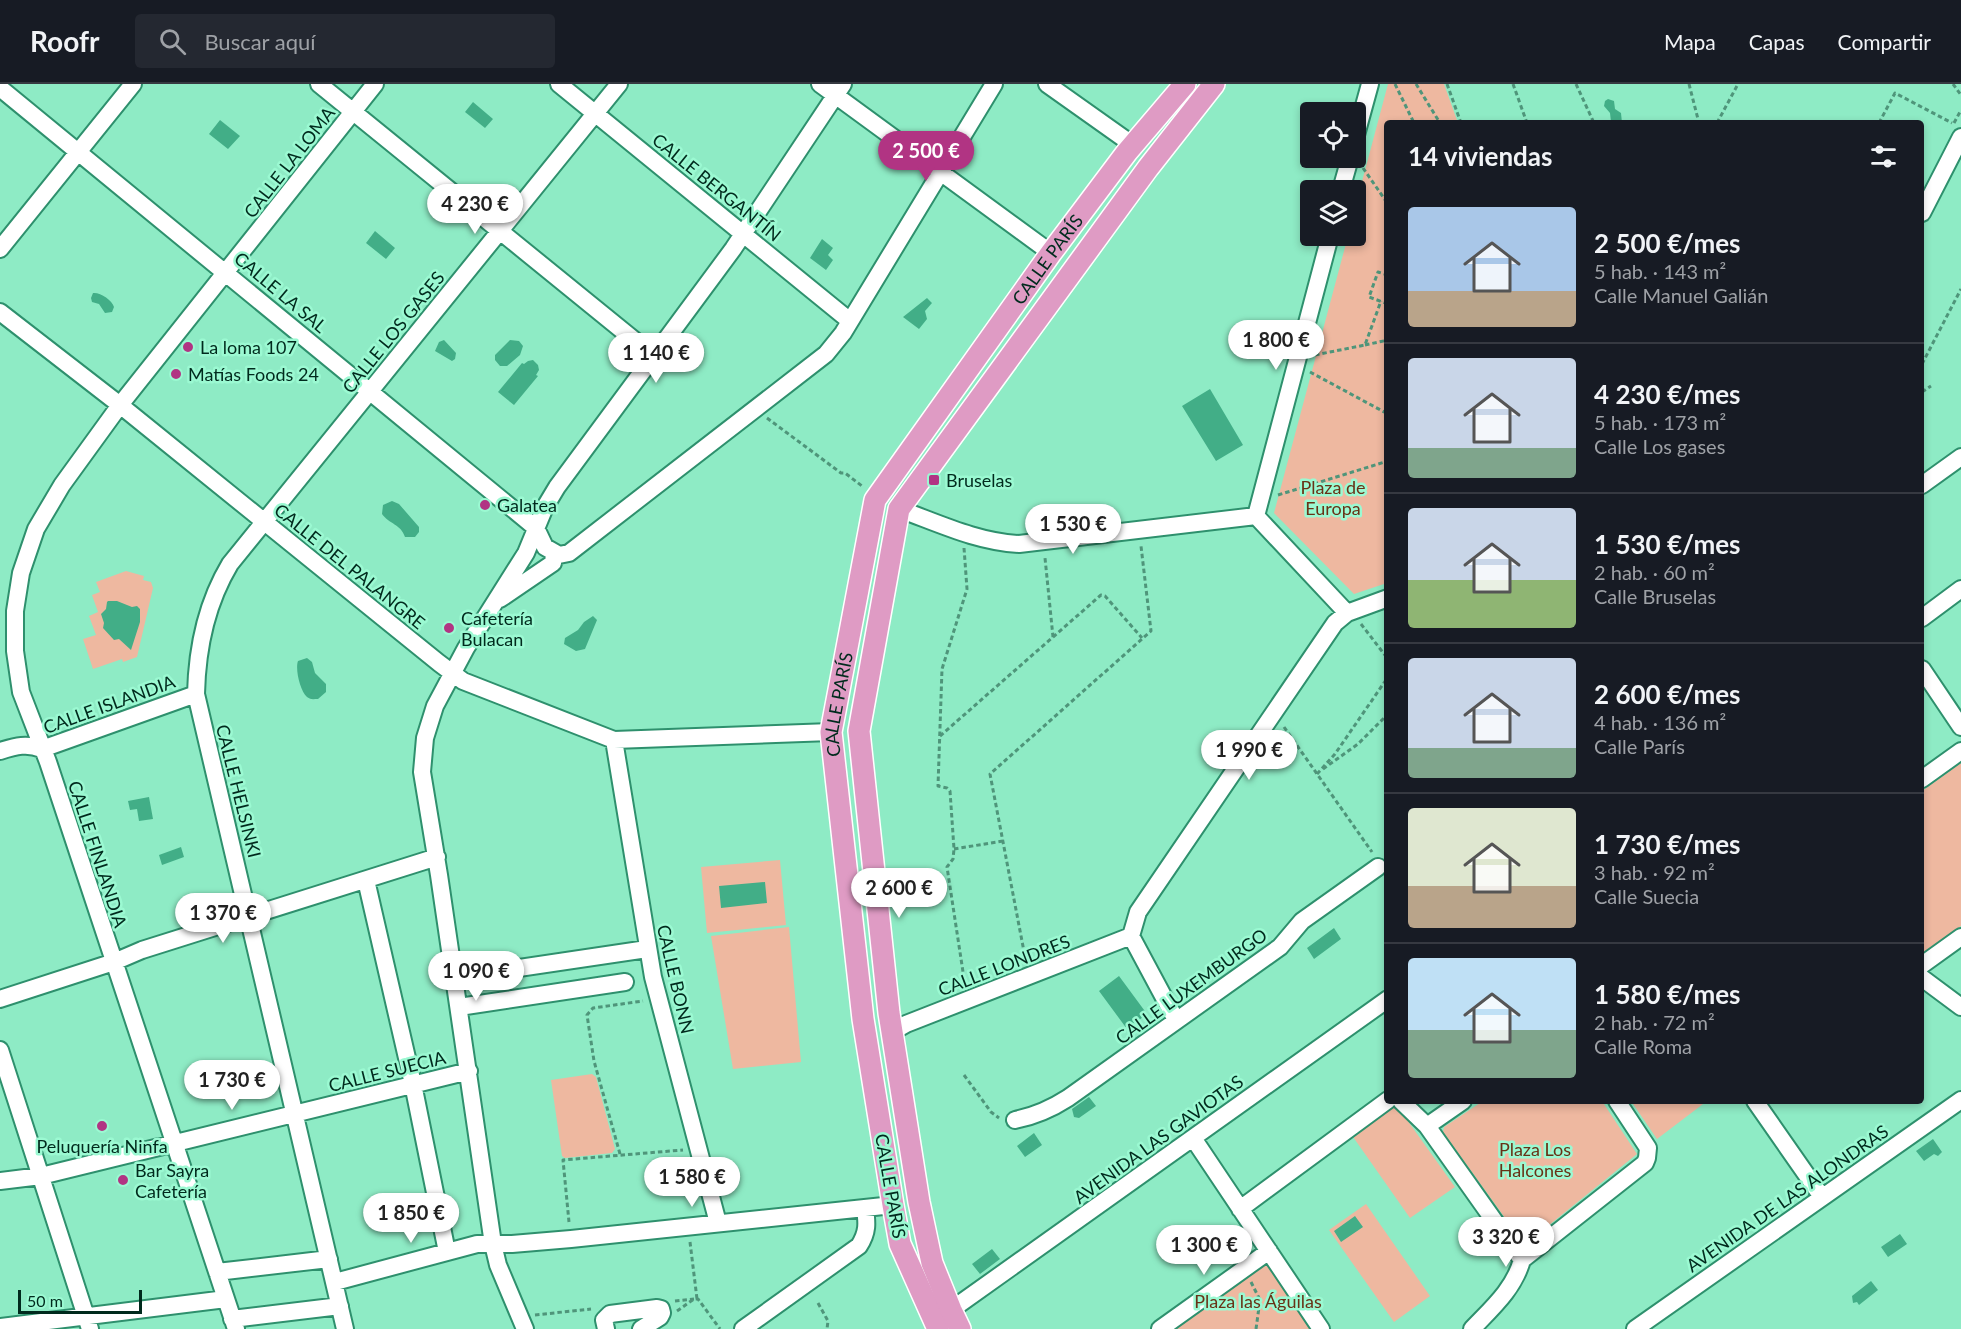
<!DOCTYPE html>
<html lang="es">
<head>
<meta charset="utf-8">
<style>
	:root { --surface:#171b24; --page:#242831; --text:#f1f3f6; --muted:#9ea1a6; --line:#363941; --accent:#b13483 }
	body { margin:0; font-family:Lato,sans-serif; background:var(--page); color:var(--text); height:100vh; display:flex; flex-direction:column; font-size:22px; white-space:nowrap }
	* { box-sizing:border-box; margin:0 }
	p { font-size:20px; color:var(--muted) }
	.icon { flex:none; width:33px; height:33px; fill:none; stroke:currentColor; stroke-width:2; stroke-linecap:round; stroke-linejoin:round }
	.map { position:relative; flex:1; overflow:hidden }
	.details { position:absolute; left:1384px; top:36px; width:540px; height:984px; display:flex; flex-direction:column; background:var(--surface); border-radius:6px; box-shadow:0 3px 9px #0003 }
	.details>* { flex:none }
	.tools { position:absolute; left:1300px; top:18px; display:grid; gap:12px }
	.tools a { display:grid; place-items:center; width:66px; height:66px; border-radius:6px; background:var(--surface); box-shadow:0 3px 9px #0003; font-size:30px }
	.scale { position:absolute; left:18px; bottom:15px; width:124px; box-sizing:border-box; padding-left:6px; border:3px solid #002a1d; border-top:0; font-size:16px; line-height:21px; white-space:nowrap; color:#002a1d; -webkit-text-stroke:4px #9bf9d2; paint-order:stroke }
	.price { position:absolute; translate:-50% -51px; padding:0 14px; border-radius:21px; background:#fff; color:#222; font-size:20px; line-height:39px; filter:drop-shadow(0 2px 3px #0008) }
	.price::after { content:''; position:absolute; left:50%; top:36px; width:18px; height:14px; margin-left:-9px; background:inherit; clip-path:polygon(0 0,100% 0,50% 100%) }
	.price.active { background:var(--accent); color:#fff }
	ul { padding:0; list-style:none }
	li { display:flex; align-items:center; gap:18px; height:150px; padding:0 24px }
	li+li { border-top:2px solid var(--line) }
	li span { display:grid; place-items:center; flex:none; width:168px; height:120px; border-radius:6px; color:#555 }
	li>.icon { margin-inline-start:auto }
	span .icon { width:72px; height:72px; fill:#fffc; stroke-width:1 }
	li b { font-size:26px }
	h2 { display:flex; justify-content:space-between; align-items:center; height:72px; padding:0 24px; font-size:26px }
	header { display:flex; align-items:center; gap:36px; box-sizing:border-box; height:84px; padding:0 30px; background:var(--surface); border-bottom:2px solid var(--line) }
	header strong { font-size:28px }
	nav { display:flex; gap:33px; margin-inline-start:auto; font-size:21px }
	.search { width:420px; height:54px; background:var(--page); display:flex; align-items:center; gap:15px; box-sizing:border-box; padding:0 21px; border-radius:6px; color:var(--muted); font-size:22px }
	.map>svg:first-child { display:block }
	.green { fill:#eeb8a0 }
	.water { fill:#42ae87 }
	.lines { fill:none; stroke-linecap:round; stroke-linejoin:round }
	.minor-casing { stroke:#2e906d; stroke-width:20 }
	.major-casing { stroke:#fff; stroke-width:24 }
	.path { stroke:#4f957a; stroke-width:3; stroke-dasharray:4.5 3; stroke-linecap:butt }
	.minor { stroke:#fff; stroke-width:16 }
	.major { stroke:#df9bc4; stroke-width:21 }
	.poi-dot { fill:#b13483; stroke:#9bf9d2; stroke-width:2 }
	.labels { text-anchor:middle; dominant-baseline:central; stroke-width:5; stroke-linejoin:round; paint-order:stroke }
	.street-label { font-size:18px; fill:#002a1d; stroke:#9bf9d2 }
	.poi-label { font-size:18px; fill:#002a1d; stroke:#9bf9d2; text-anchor:start }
	.park-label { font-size:18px; fill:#683216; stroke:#9bf9d2 }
</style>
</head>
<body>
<header>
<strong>Roofr</strong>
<div class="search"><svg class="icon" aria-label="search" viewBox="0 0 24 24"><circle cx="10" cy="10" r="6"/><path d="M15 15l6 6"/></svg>Buscar aquí</div>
<nav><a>Mapa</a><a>Capas</a><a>Compartir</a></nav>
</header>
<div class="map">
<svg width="1961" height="1245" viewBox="0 0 1961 1245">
	<rect width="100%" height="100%" fill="#8eebc5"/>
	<path class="green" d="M 1388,0 L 1444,0 L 1458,39 L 1388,39 L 1387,499 L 1354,510 L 1274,429 L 1348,152 L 1356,152 L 1356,120 Z
		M 126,487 L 144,492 L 143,496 L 151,498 L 153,504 L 137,573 L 123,578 L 122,575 L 93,585 L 83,555 L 96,551 L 89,532 L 98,528 L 92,511 L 100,508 L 96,498 Z
		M 1961,679 L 1961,842 L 1922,870 L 1922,707 Z
		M 780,776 L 786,841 L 707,849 L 701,783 Z
		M 789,843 L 801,978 L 733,985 L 711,852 Z
		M 592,990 L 596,993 L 615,1065 L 612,1069 L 565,1074 L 562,1072 L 551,996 Z
		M 1483,1017 L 1602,1017 L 1637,1070 L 1527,1159 L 1523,1159 L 1443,1048 L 1444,1043 Z
		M 1631,1017 L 1707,1017 L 1657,1055 Z
		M 1395,1019 L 1455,1103 L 1410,1134 L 1351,1050 Z
		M 1366,1120 L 1430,1212 L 1394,1238 L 1329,1146 Z
		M 1262,1178 L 1267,1179 L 1311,1245 L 1171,1245 Z"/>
	<path class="water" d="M 1608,15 L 1614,17 L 1615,25 L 1621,29 L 1622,39 L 1611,38 L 1610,29 L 1604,22 L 1605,17 Z
		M 473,18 L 493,35 L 485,44 L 465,28 Z
		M 220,36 L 240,52 L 228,65 L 209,50 Z
		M 375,147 L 395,164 L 386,175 L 366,159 Z
		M 822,155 L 833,164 L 828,171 L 833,176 L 826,186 L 810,174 Z
		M 93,209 C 100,208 112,216 114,223 L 112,228 L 105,229 L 99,220 L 92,218 L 91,214 Z
		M 927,214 L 932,219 L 925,227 L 927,235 L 919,245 L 903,233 Z
		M 444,256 L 456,269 L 455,275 L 452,277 L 435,267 L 439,258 Z
		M 510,256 L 519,257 L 523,262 L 520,271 L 507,282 L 500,282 L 495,276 L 495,271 Z
		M 533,276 L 538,281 L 539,286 L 536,291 L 538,292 L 514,321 L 498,308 L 522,279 L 524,280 L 528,277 Z
		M 1210,305 L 1243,361 L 1216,377 L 1182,322 Z
		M 392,417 L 399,420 L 419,443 L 419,448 L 415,453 L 405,453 C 401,440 389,440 382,430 L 383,421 Z
		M 108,517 L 117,517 L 132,523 L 137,522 L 140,525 L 140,538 L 131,566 L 119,555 L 114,556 L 103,544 L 104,539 L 101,530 L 106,525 L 107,518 Z
		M 593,532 L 597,536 L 585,565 L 576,567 L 564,560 L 565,554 L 578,546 L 584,538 Z
		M 307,574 L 312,578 L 315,589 L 326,600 L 326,608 L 318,615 C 313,615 311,616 307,613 C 300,607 295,585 298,577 Z
		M 149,713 L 153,735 L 139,737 L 137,725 L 130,726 L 128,717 Z
		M 181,763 L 184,773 L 162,781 L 159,771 Z
		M 765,798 L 767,819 L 721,824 L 719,802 Z
		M 1334,844 L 1341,855 L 1314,875 L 1307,864 Z
		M 1119,892 L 1147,930 L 1127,945 L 1099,907 Z
		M 1089,1013 L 1096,1022 L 1079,1034 L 1074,1033 L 1072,1025 Z
		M 1034,1049 L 1042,1061 L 1025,1073 L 1017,1062 Z
		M 1933,1055 L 1942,1068 L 1938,1072 L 1934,1070 L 1924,1077 L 1916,1067 Z
		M 1355,1132 L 1363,1143 L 1341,1158 L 1334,1147 Z
		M 1900,1150 L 1907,1160 L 1888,1173 L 1881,1163 Z
		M 992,1165 L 1000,1175 L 980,1190 L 972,1180 Z
		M 1871,1197 L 1878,1206 L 1859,1221 L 1857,1218 L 1853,1219 L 1852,1212 Z"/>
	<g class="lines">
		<g class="minor-casing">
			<path id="minor" d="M 319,0 L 655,273
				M 559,0 L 850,237
				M 820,0 L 1051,169
				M 1047,0 L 1133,61
				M 0,4 L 536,444 L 545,463 L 559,471 L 569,469 L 826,270 L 843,249 L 994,0
				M 1356,51 L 1370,0
				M 1341,106 L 1350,74
				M 1922,129 L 1961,53
				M 0,165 L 133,0
				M 0,228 L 120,321 L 439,579 L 463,597 L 614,656 L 831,648
				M 1922,401 L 1961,373
				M 899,425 C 938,439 977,458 1019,460 L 1256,432
				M 1256,432 L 1330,152
				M 1256,432 L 1347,529
				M 500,515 L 553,479 L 554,470
				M 1922,534 L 1961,505
				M 1922,585 L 1961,643
				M 614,656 L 653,893 L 718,1139
				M 0,667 C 16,662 27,659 42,665 L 196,610
				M 1922,695 L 1961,667
				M 366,796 L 413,1000 L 447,1168
				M 1922,881 L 1961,853
				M 478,890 L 647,865
				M 1922,894 L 1961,923
				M 0,915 L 114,878 L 142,866 L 437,773
				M 459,923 L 625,898
				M 1176,936 L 1131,852 L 1138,828 L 1335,539 L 1347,529 L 1388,514
				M 892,948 L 906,940 L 1131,852
				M 0,966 L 90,1245
				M 1401,1017 L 1427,1042
				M 1463,1017 L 1427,1042 L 1522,1176 L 1645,1079 L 1647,1074 L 1648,1064 L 1617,1017
				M 1755,1017 L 1822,1113
				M 1015,1036 C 1035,1032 1051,1025 1068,1014 L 1280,863 L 1302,837 L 1378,783
				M 1193,1054 L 1321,1245
				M 0,1097 L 41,1092 L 469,987
				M 1240,1125 L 1388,1016
				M 217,1188 L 329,1175
				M 335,1198 L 477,1160 L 512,1160 L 571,1155 L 893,1121
				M 951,1226 L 1388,915
				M 232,1235 L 340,1222
				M 0,1243 L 226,1215
				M 236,1245 L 48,678 L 21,608 L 15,567 L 15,527 L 21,489 L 36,445 L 62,401 L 120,321 L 375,0
				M 345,1245 L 196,610 C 197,565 206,520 230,480 L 619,0
				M 525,1245 L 498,1181 L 493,1160 L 439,791 L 422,688 L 425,654 L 435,622 L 466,564 L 526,469 L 545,423 L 557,403 L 733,165 L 843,0
				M 606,1245 L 604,1236 L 610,1230 L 657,1224 L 661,1225 L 662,1229 L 660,1233 L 641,1245
				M 743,1245 L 859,1162 C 868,1148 867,1139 865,1124
				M 1160,1245 L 1269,1167
				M 1472,1245 C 1492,1224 1514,1205 1522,1176
				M 1635,1245 L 1961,1016"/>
		</g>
		<g class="major-casing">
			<g id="major">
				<path id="s1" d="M 938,1245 L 900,1160 L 893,1121 L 863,935 L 831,648 L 875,416 L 1051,169 L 1127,68 L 1185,0"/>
				<path d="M 960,1245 L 951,1226 L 932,1179 L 919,1118 L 889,929 L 859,647 L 899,425 L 1148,84 L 1214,0"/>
			</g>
		</g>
		<path class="path" d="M 1395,0 L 1414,39
			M 1416,0 L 1440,39
			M 1447,0 L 1461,39
			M 1513,0 L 1527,39
			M 1576,0 L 1594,39
			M 1689,0 L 1699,39
			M 1953,0 L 1961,11
			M 1717,39 L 1738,0
			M 1879,39 L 1895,9 L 1952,39
			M 1954,39 L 1961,26
			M 1363,84 L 1388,120
			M 1388,191 L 1378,188 L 1369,213 L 1388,220
			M 1365,261 L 1388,256
			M 1315,271 L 1365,261 L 1381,217
			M 1922,280 L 1961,205
			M 1310,288 L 1388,330
			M 1922,308 L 1931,302
			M 767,334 L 841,389 L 845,389 L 862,402
			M 1278,411 L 1388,377
			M 964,464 L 967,505 L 942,585 L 938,702 L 947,704 L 950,707 L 954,765 L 953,775 L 947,783 L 965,901
			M 1361,540 L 1388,575
			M 1053,553 L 1101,511 L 1105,512 L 1142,554
			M 1284,643 L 1372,768
			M 940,652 L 1053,553 L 1045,474
			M 1323,685 L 1358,660 L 1388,630
			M 1317,690 L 1335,670 L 1388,593
			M 954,765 L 1003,757
			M 1026,878 L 990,690 L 1151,547 L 1141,462
			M 964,991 L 991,1028 L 999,1034
			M 620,1070 L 594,977 L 587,931 L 593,924 L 643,917
			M 569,1138 L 563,1076 L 683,1066
			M 690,1158 L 697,1215
			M 1251,1198 L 1260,1216 L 1256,1245
			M 675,1217 L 694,1215
			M 818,1219 L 828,1237 L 827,1245
			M 677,1227 L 694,1215 L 698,1215 L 720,1245
			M 535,1231 L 591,1225"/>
		<use href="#minor" class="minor"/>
		<use href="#major" class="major"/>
	</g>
	<g class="poi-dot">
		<circle cx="188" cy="263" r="6"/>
		<circle cx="176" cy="290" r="6"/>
		<rect x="928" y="390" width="12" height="12" rx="3"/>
		<circle cx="485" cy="421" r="6"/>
		<circle cx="449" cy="544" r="6"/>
		<circle cx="102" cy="1042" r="6"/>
		<circle cx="123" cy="1096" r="6"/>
	</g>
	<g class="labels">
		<g class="street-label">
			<text transform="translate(289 78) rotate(-52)">CALLE LA LOMA</text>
			<text transform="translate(717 103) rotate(39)">CALLE BERGANTÍN</text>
			<text stroke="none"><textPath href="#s1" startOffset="1142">CALLE PARÍS</textPath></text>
			<text transform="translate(281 208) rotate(40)">CALLE LA SAL</text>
			<text transform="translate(393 248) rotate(-51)">CALLE LOS GASES</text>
			<text transform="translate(350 482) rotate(39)">CALLE DEL PALANGRE</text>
			<text transform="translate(109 620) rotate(-20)">CALLE ISLANDIA</text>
			<text stroke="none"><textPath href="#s1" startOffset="638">CALLE PARÍS</textPath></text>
			<text transform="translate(239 707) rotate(76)">CALLE HELSINKI</text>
			<text transform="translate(98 770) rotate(72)">CALLE FINLANDIA</text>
			<text transform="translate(1004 881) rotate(-21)">CALLE LONDRES</text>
			<text transform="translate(676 895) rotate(77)">CALLE BONN</text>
			<text transform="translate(1191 902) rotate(-36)">CALLE LUXEMBURGO</text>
			<text transform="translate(387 987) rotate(-14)">CALLE SUECIA</text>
			<text transform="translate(1158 1055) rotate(-36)">AVENIDA LAS GAVIOTAS</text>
			<text transform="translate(891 1102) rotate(80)">CALLE PARÍS</text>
			<text transform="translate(1787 1114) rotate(-35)">AVENIDA DE LAS ALONDRAS</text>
		</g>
		<g class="poi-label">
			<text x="200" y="263">La loma 107</text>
			<text x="188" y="290">Matías Foods 24</text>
			<text x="946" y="396">Bruselas</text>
			<text x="497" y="421">Galatea</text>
			<text x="461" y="534">Cafetería<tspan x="461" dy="21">Bulacan</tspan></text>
			<text x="102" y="1062" text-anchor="middle">Peluquería Ninfa</text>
			<text x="135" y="1086">Bar Sayra<tspan x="135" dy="21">Cafetería</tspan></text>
		</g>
		<g class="park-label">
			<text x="1333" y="403">Plaza de<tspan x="1333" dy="21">Europa</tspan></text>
			<text x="1535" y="1065">Plaza Los<tspan x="1535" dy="21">Halcones</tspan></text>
			<text x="1258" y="1217">Plaza las Águilas</text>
		</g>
	</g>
</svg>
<div class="tools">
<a><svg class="icon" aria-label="locate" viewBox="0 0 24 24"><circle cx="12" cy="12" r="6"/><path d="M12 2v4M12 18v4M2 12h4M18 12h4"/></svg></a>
<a><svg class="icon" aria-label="layers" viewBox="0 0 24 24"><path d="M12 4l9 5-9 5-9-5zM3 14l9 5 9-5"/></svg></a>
</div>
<div class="scale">50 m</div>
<b class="price active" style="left:926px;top:98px">2 500 €</b>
<b class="price" style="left:475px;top:151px">4 230 €</b>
<b class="price" style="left:1276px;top:287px">1 800 €</b>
<b class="price" style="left:656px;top:300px">1 140 €</b>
<b class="price" style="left:1073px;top:471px">1 530 €</b>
<b class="price" style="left:1249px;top:697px">1 990 €</b>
<b class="price" style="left:899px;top:835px">2 600 €</b>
<b class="price" style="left:223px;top:860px">1 370 €</b>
<b class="price" style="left:476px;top:918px">1 090 €</b>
<b class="price" style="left:232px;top:1027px">1 730 €</b>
<b class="price" style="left:692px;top:1124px">1 580 €</b>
<b class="price" style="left:411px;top:1160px">1 850 €</b>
<b class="price" style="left:1506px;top:1184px">3 320 €</b>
<b class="price" style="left:1204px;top:1192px">1 300 €</b>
<section class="details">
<h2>14 viviendas<svg class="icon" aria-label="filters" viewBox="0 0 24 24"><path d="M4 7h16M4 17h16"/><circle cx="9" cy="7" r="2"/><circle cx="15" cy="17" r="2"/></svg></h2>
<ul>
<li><span style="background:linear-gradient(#a9c7e8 70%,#b9a48a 0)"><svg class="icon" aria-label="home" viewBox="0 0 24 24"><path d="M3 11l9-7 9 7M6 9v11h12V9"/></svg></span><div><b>2 500 €/mes</b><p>5 hab. · 143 m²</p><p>Calle Manuel Galián</p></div></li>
<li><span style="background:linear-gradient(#c9d6e8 75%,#7fa58c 0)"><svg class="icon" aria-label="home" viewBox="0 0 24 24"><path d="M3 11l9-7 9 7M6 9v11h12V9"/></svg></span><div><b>4 230 €/mes</b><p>5 hab. · 173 m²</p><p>Calle Los gases</p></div></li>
<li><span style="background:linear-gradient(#c9d6e8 60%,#8fb573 0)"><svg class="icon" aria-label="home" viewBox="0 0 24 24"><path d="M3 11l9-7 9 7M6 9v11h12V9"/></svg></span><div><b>1 530 €/mes</b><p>2 hab. · 60 m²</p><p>Calle Bruselas</p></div></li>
<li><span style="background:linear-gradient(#c9d6e8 75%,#7fa58c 0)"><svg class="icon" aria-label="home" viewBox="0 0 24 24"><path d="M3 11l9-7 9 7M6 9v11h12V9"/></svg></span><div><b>2 600 €/mes</b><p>4 hab. · 136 m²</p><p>Calle París</p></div></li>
<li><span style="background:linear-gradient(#dfe7d0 65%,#b9a48a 0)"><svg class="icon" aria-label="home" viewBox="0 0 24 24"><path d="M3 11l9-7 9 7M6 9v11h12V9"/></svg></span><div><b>1 730 €/mes</b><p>3 hab. · 92 m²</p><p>Calle Suecia</p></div></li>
<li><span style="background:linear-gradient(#bfe0f5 60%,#7fa58c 0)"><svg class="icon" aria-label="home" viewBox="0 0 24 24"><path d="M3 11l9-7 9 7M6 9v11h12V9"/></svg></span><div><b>1 580 €/mes</b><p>2 hab. · 72 m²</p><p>Calle Roma</p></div></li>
</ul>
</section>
</div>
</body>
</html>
